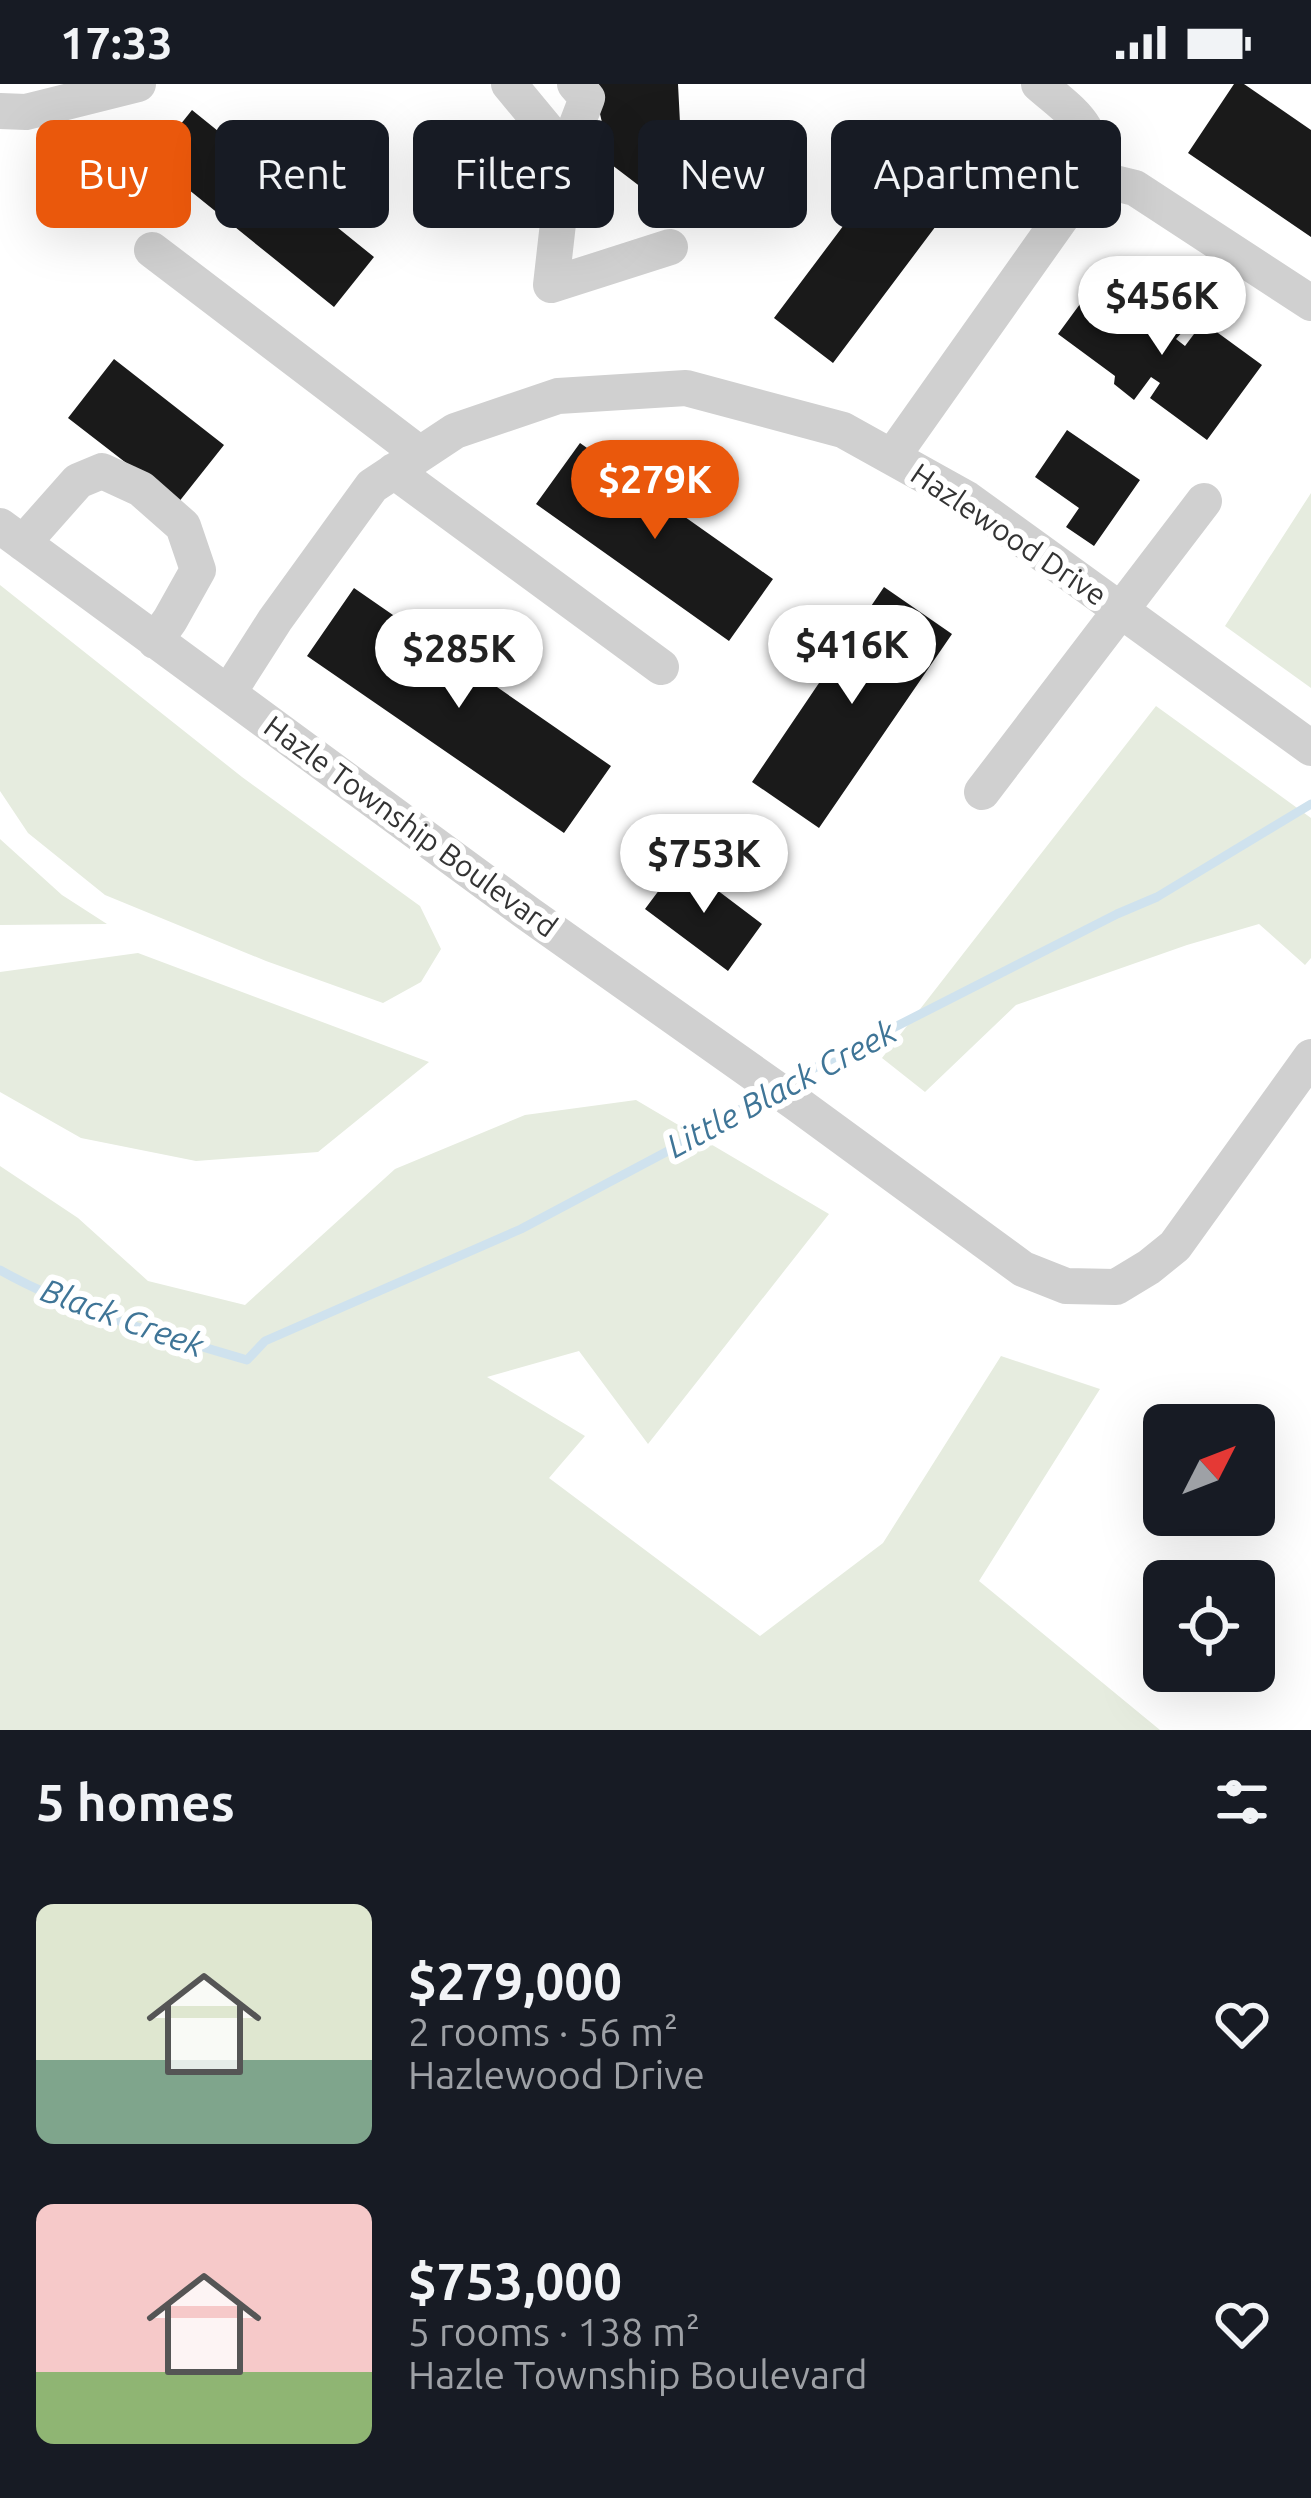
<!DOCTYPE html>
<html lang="en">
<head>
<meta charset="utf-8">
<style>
	:root { --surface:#171b24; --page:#20242c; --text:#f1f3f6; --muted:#9ea1a6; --accent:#ea580c }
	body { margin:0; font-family:Ubuntu,sans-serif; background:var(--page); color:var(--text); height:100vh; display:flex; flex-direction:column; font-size:45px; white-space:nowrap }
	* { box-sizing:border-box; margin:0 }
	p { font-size:39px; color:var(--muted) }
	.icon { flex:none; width:66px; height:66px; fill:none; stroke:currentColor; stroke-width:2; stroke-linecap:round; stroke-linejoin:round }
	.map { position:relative; height:1646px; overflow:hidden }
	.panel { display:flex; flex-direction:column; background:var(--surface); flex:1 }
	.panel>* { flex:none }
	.top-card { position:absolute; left:36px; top:36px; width:1239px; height:108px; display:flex; gap:24px }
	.needle { width:78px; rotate:48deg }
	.controls { position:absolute; left:1143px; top:1320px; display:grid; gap:24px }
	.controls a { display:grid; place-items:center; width:132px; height:132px; border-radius:18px; background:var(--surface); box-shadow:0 12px 48px #0002; font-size:60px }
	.price { position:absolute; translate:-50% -102px; padding:0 27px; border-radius:42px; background:#fff; color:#222; font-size:39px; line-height:78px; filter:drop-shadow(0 3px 6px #0008) }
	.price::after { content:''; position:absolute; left:50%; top:72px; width:36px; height:27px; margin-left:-18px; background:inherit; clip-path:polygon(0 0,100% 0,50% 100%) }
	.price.selected { background:var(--accent); color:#fff }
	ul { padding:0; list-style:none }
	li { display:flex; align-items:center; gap:36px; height:300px; padding:0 36px }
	li span { display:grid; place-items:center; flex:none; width:336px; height:240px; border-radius:18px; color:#555 }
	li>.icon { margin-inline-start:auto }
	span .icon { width:144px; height:144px; fill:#fffc; stroke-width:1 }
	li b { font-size:51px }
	h2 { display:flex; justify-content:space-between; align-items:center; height:144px; padding:0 36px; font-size:51px }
	.chip { padding:0 42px; border-radius:18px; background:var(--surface); box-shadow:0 12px 48px #0002; font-size:42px; line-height:108px }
	.chip.selected { background:var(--accent); color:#fff }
	.status { display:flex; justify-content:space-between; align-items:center; height:84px; padding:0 60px; background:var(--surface); direction:ltr }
	.status svg { height:33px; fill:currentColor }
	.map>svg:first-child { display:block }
	.green { fill:#e6ecdf }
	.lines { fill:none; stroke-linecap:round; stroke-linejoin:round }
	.stream { stroke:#cfe2ee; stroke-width:9 }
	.building { fill:#1a1a1a }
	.minor { stroke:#d0d0d0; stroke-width:36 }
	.labels { text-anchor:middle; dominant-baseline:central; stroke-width:12; stroke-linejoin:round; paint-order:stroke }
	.street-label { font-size:30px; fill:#333; stroke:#fff }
	.water-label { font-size:33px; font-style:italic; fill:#3f7597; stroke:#fff }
</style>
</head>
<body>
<div class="status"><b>17:33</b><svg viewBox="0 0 49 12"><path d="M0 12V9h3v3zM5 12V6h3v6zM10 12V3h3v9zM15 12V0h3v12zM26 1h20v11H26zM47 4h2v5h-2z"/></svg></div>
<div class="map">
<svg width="1311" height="1646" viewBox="0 0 1311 1646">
	<rect width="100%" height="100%" fill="#fff"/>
	<path class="green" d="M 1311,409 L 1311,604 L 1225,542 Z
		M 0,501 L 242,693 L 420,822 L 441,865 L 421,898 L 383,919 L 266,877 L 105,811 L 28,749 L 0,707 Z
		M 1156,622 L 1311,734 L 1311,874 L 1305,881 L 1259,840 L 1187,861 L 1016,921 L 925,1008 L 882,974 Z
		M 0,755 L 62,811 L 107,840 L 0,841 Z
		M 138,869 L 429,978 L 318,1068 L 196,1077 L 81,1054 L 0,1008 L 0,888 Z
		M 636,1016 L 829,1130 L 648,1360 L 579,1267 L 487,1293 L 585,1352 L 549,1394 L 760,1552 L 883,1459 L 1001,1272 L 1100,1305 L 979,1497 L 1160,1646 L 0,1646 L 0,1082 L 78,1134 L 148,1197 L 245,1221 L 395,1085 L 525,1031 Z"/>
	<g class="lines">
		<path class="stream" d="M 783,1000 L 1117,830 L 1157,813 L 1311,720
			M 0,1186 C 76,1229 164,1251 247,1276 L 265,1257 L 521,1145 L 668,1067 L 769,1009"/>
	</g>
	<path class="building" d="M 593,0 L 678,0 L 683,97 L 650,110 L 612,81 Z
		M 1234,0 L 1244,0 L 1311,46 L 1311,153 L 1188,69 Z
		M 192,26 L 374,173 L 334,223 L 152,76 Z
		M 919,41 L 978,86 L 833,279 L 774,234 Z
		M 1136,201 L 1161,219 L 1156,225 L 1184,246 L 1176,255 L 1185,262 L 1203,238 L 1262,281 L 1207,356 L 1150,314 L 1160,299 L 1151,293 L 1134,316 L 1114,300 L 1115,292 L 1058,250 L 1091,205 L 1118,226 Z
		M 114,275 L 224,361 L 178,419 L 68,334 Z
		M 1067,346 L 1140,396 L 1094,462 L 1066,443 L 1079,424 L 1035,393 Z
		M 580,359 L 773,495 L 729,557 L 536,420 Z
		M 884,503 L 952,550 L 819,744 L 752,698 Z
		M 354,504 L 611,682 L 564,749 L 307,572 Z
		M 680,778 L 762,840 L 728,887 L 645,825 Z"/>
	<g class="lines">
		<path class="minor" d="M 509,0 L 566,69
			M 575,0 L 587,14 L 566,69 L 551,201 L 670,163
			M 0,27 L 26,28 L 138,0
			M 1090,93 L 1135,104 L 1311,219
			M 152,166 L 420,370
			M 892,373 L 1090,93 C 1100,43 1072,29 1039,0
			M 394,387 L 661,583
			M 0,442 L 530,831 L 796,1019 L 1023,1185 L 1066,1202 L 1116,1203 L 1149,1183 L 1175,1162 L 1311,973
			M 23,459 L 78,397 L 102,387 L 141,405 L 183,442 L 198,486 L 170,536 L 155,557
			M 229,608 L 275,536 L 372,402 L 455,347 L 558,312 L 686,304 L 843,346 L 967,415 L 1311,664
			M 982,708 L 1204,417"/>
	</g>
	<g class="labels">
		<g class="street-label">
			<text transform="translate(1009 450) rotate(34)">Hazlewood Drive</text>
			<text transform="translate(411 742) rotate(36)">Hazle Township Boulevard</text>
		</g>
		<g class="water-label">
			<text transform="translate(781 1004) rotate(-28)">Little Black Creek</text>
			<text transform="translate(123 1233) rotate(20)">Black Creek</text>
		</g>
	</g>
</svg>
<div class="controls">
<a><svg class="needle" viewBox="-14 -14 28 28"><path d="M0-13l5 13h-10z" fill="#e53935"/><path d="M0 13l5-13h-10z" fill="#9ea1a6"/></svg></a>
<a><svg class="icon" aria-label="locate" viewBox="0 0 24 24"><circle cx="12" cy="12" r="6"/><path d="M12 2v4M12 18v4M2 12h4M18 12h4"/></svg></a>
</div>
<b class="price" style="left:1162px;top:274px">$456K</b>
<b class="price selected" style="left:655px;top:458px">$279K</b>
<b class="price" style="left:852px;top:623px">$416K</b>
<b class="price" style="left:459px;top:627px">$285K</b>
<b class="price" style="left:704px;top:832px">$753K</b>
<div class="top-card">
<a class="chip selected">Buy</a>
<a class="chip">Rent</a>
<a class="chip">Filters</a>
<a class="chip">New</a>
<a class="chip">Apartment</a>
</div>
</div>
<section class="panel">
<h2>5 homes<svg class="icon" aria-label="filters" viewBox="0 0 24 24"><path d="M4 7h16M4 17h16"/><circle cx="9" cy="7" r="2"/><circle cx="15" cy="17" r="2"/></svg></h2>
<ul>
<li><span style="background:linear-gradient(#dfe7d0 65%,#7fa58c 0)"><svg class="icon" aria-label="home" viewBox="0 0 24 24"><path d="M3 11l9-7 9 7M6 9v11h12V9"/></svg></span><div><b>$279,000</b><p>2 rooms · 56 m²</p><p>Hazlewood Drive</p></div><svg class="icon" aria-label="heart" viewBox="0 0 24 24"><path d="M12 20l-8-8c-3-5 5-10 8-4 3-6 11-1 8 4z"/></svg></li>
<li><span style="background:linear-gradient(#f6c9c9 70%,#8fb573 0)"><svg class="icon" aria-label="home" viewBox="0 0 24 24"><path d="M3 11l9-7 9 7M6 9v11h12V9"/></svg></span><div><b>$753,000</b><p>5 rooms · 138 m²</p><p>Hazle Township Boulevard</p></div><svg class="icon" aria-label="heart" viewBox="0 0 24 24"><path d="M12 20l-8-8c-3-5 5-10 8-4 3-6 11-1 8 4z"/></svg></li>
</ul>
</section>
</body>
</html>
